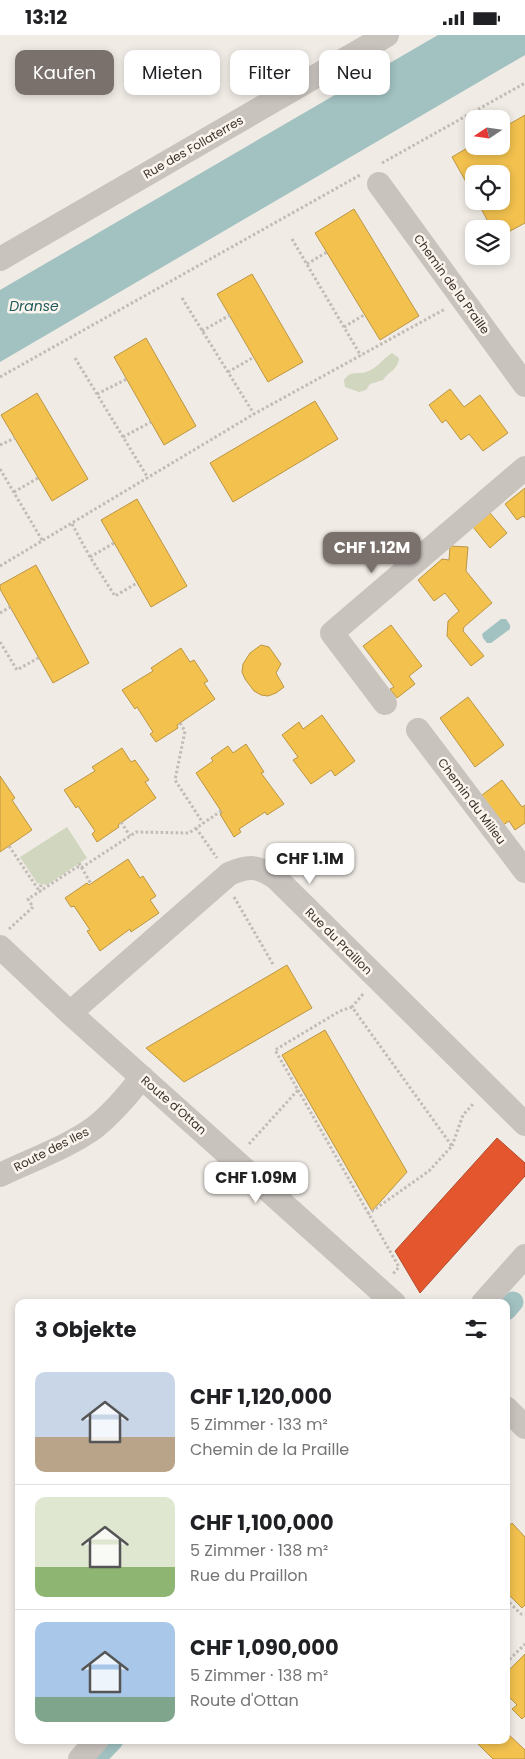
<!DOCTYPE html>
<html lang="de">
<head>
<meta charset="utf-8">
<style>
	:root { --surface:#fff; --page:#f6f6f6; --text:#202124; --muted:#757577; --line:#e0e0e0; --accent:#7a716c }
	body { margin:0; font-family:Poppins,sans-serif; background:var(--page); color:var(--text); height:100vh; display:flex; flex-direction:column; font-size:19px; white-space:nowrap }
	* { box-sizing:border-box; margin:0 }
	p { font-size:16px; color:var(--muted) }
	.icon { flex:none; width:28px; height:28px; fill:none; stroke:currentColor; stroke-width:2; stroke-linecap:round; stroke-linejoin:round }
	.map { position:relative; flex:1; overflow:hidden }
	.details { position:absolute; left:15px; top:1264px; width:495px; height:445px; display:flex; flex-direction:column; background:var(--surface); border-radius:10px; box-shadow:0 2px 8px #0003 }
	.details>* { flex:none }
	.hud { position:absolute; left:15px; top:15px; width:495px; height:45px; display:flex; gap:10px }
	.needle { width:32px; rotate:257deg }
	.controls { position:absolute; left:465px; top:75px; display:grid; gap:10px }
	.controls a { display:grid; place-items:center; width:45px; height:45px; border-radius:10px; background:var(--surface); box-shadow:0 2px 8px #0003; font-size:25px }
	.price { position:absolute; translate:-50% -42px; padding:0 11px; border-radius:10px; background:#fff; color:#222; font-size:16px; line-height:32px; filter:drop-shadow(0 1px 2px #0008) }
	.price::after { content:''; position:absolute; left:50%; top:30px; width:15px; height:11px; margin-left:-8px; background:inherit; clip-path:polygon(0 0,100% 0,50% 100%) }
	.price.on { background:var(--accent); color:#fff }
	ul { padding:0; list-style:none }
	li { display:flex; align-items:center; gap:15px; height:125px; padding:0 20px }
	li+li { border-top:1px solid var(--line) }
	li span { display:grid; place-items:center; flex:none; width:140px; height:100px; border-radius:10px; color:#555 }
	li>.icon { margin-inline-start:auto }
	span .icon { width:60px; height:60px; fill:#fffc; stroke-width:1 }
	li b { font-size:21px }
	h2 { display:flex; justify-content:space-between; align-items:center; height:60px; padding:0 20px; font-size:21px }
	.chip { padding:0 18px; border-radius:10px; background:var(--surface); box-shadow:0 2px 8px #0003; font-size:18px; line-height:45px }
	.chip.on { background:var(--accent); color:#fff }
	.status { display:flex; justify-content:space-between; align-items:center; height:35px; padding:0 25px; background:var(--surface); direction:ltr }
	.status svg { height:14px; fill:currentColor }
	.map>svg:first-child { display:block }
	.green { fill:#d1d6bf }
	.water { fill:#a1c2c1 }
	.homes { fill:#f2c14e; stroke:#bb9644 }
	.shops { fill:#e4572e; stroke:#b14b2d }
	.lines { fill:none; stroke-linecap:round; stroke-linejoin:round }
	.canal { stroke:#a1c2c1; stroke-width:21 }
	.path { stroke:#c2bbb6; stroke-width:3; stroke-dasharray:2.5 2.5; stroke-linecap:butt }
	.minor { stroke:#c9c3be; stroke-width:24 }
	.labels { text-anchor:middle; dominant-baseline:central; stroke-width:5; stroke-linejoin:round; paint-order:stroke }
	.street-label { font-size:12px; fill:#3b302b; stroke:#fbf5ee }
	.water-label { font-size:14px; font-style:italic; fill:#1f5a5e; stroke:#fbf5ee }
</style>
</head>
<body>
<div class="status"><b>13:12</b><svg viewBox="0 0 49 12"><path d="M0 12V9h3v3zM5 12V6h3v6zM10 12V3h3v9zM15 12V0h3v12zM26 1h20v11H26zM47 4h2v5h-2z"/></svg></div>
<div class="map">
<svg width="525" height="1724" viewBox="0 0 525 1724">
	<rect width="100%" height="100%" fill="#f0ebe5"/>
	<path class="green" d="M 392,318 L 399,323 C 398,335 389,336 383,345 L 370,349 L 366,355 L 359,357 L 345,352 L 344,345 C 351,335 356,340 366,337 C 377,334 382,324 392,318 Z
		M 67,792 L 87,823 L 47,850 L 37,848 L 20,822 Z"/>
	<path class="water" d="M 438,0 L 525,0 L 525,20 L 0,327 L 0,255 Z
		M 501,584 L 506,584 L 510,590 L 510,594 L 491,608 L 487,608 L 483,603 L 482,599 Z"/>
	<path class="homes" d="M 525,80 L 525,188 L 501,201 L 501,194 L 492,194 L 477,166 L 501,166 L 501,139 L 474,139 L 474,161 L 452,122 L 474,109 L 474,111 L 501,111 L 501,94 Z
		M 354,174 L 419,281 L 380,305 L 315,198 Z
		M 252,239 L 303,327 L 268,347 L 217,259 Z
		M 146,303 L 196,391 L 164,410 L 114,322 Z
		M 450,354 L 464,372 L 480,360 L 508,398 L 483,416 L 469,399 L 461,405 L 446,385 L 442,388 L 429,370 Z
		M 37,358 L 88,444 L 52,466 L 1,380 Z
		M 315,366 L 338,404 L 233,467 L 210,428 Z
		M 525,453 L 525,483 L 523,481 L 517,485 L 505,469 Z
		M 137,464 L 187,551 L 151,572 L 101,485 Z
		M 490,478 L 507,498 L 490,513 L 473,492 Z
		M 450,511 L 468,512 L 466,536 L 492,568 L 464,592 L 463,596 L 484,621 L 471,631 L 447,601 L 448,586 L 459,576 L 445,558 L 434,566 L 418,545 L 442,524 L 449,525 Z
		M 36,530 L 89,628 L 53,648 L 0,554 L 0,550 Z
		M 391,590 L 422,631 L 409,641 L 415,649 L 397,663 L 390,654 L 394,652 L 363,611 Z
		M 261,610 L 269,612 L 281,629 L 276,638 L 284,652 L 276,658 L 268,661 L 261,660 L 254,656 L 245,644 L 242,637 L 243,629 L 250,618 Z
		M 181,613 L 190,627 L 194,625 L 208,646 L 204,648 L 215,664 L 177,690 L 178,693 L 156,707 L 150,699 L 153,697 L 137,672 L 135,674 L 122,655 L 153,636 L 151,633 Z
		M 468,662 L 504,710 L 475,732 L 440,683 Z
		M 322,680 L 355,726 L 335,741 L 331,735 L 311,749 L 293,725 L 298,722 L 282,700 L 299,687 L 303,694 Z
		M 246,709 L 264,737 L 261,738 L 284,769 L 267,780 L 265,777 L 239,794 L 241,797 L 234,802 L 220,779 L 222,778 L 221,776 L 196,738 L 213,726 L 211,723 L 228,711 L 233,718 Z
		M 122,713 L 131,727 L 135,725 L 149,745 L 145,747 L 156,763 L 118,790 L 119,792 L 97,807 L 92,799 L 95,796 L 78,771 L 76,773 L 64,755 L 95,736 L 92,732 Z
		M 0,741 L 15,763 L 12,765 L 32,795 L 0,817 Z
		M 502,745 L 522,772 L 525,770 L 525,788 L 515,795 L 509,786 L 499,793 L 478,763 Z
		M 128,824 L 140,843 L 143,841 L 156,861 L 150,865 L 159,878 L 131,897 L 130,894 L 100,916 L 87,896 L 90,895 L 74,871 L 71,872 L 65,863 L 87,848 L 89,850 Z
		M 287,930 L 312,973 L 184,1047 L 146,1013 Z
		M 325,995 L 407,1137 L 372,1176 L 282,1020 Z
		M 512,1488 L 525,1502 L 525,1570 L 522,1573 L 506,1557 L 506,1490 L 508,1492 Z
		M 525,1619 L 525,1681 L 522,1684 L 512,1674 L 517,1670 L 506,1659 L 506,1638 Z
		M 506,1697 L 525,1715 L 525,1724 L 493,1724 L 474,1705 L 506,1705 Z"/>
	<path class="shops" d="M 497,1103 L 525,1128 L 525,1141 L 420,1258 L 395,1216 Z"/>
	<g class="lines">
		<path class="canal" d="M 506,1275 L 513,1267
			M 95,1724 L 113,1705"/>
		<path class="path" d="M 382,128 L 525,48
			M 292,204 L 361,321
			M 307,229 L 327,217
			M 182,263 L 254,379
			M 344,292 L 364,280
			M 202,296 L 230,280
			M 75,323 L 148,443
			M 228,337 L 254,322
			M 0,342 L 360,140
			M 97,359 L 127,344
			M 123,402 L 151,387
			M 0,410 L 15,403
			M 0,434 L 42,505
			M 14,457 L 38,443
			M 72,489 L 90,522 L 115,561 L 137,548
			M 90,522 L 114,508
			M 0,531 L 254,379 L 445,274
			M 0,578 L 10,572
			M 0,607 L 17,635 L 38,623
			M 180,688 L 185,696 L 175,745 L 203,788
			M 121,787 L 130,801
			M 196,793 L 217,823
			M 9,811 L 40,857
			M 79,828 L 91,849
			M 40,857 L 41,849
			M 234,862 L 274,931
			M 9,894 L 33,872 L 28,864 L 77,832 L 81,833 L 136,797 L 189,798 L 221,776
			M 363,959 L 352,972 L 452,1111 L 429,1136 L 368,1179
			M 298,1055 L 399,1232 L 393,1239
			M 249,1109 L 298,1055 L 275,1015 L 340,976 L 352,972
			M 452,1111 L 463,1080 L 474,1068
			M 506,1564 L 521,1579 L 525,1579
			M 506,1628 L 525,1609"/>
		<path class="minor" d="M 379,149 L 525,350
			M 0,224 L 387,0
			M 385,668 L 332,598 L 525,433
			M 418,695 L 525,836
			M 0,912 L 70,978 L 394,1268
			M 70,978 L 229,839 C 249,830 258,831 276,843 L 525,1089
			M 0,1140 C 31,1125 66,1113 94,1093 C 112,1079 128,1060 142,1042
			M 483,1268 L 525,1221
			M 506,1373 L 525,1392
			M 80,1724 L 97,1705"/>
	</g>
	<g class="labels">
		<g class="street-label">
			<text transform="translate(193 112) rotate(-30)">Rue des Follaterres</text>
			<text transform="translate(452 249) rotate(54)">Chemin de la Praille</text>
			<text transform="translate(472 766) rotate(53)">Chemin du Milieu</text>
			<text transform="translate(339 906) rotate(45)">Rue du Praillon</text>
			<text transform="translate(174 1070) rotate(41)">Route d'Ottan</text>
			<text transform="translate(51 1114) rotate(-27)">Route des Iles</text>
		</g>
		<g class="water-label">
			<text x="34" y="271">Dranse</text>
		</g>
	</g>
</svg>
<div class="controls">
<a><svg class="needle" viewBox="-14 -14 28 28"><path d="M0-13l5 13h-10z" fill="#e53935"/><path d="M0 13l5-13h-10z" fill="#757577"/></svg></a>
<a><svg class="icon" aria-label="locate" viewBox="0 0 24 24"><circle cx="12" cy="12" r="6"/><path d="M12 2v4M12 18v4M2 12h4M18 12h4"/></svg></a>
<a><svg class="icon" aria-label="layers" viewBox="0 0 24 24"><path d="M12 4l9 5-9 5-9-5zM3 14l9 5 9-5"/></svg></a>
</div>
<b class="price on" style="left:372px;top:539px">CHF 1.12M</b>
<b class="price" style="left:310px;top:850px">CHF 1.1M</b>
<b class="price" style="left:256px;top:1169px">CHF 1.09M</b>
<div class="hud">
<a class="chip on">Kaufen</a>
<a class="chip">Mieten</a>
<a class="chip">Filter</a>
<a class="chip">Neu</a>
</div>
<section class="details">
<h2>3 Objekte<svg class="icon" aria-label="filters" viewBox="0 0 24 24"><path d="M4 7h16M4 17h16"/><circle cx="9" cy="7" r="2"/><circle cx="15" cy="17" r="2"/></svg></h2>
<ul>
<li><span style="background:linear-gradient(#c9d6e8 65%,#b9a48a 0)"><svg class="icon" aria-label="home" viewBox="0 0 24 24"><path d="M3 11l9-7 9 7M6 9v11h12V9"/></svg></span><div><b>CHF 1,120,000</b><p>5 Zimmer · 133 m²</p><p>Chemin de la Praille</p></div></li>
<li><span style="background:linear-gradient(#dfe7d0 70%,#8fb573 0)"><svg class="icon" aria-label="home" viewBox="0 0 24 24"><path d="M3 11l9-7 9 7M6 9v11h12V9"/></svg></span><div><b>CHF 1,100,000</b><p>5 Zimmer · 138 m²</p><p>Rue du Praillon</p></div></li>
<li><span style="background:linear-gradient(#a9c7e8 75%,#7fa58c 0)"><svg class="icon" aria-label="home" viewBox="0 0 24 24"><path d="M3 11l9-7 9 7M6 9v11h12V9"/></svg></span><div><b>CHF 1,090,000</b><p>5 Zimmer · 138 m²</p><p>Route d'Ottan</p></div></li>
</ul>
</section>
</div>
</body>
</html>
